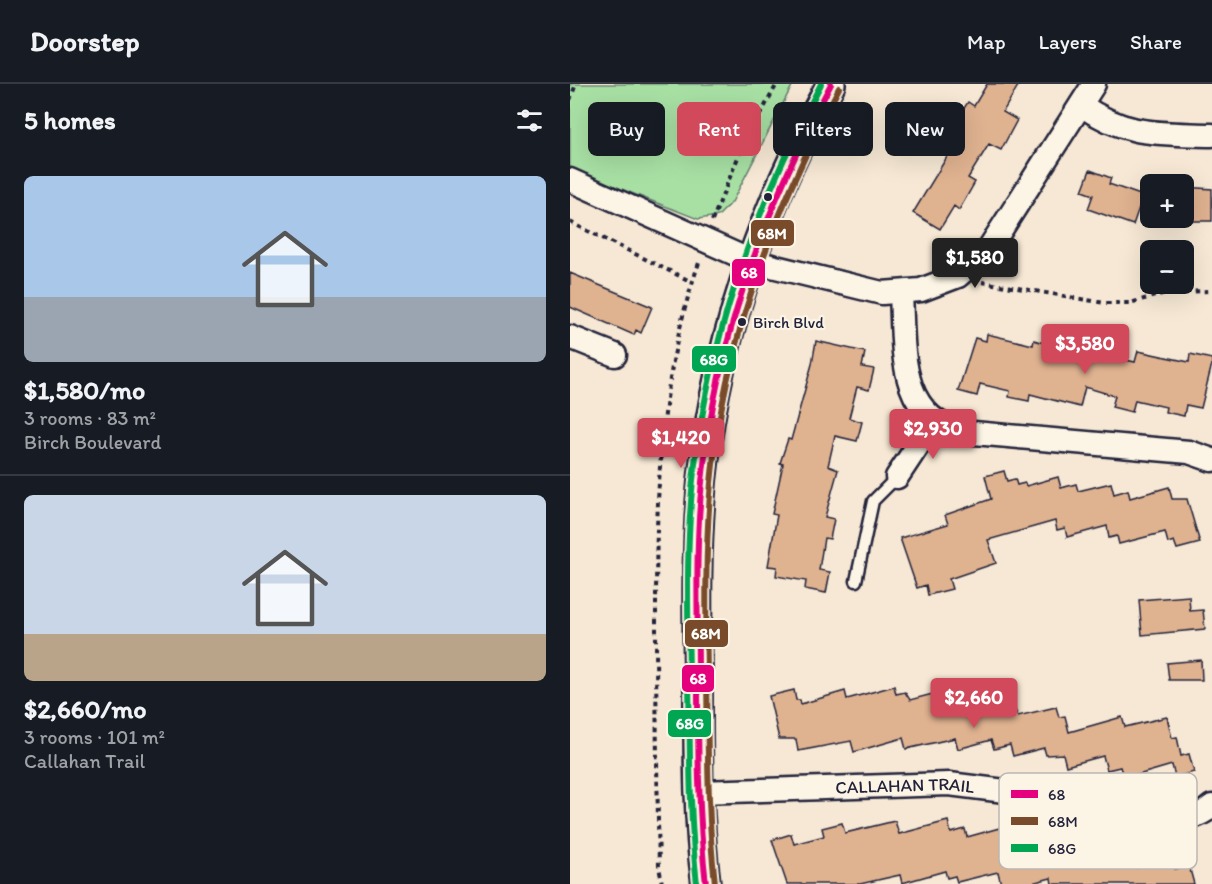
<!DOCTYPE html>
<html lang="en">
<head>
<meta charset="utf-8">
<style>
	:root { --surface:#171b24; --page:#20242c; --text:#f1f3f6; --muted:#9ea1a6; --line:#363941; --accent:#d1495b }
	body { margin:0; font-family:Itim,sans-serif; background:var(--page); color:var(--text); height:100vh; display:flex; flex-direction:column; font-size:22px; white-space:nowrap }
	* { box-sizing:border-box; margin:0 }
	p { font-size:20px; color:var(--muted) }
	.icon { flex:none; width:33px; height:33px; fill:none; stroke:currentColor; stroke-width:2; stroke-linecap:round; stroke-linejoin:round }
	.map { position:relative; flex:1; overflow:hidden }
	.drawer { display:flex; flex-direction:column; background:var(--surface); width:570px }
	.drawer>* { flex:none }
	.banner { position:absolute; left:18px; top:18px; width:534px; height:54px; display:flex; gap:12px }
	.tools { position:absolute; left:570px; top:90px; display:grid; gap:12px }
	.tools a { display:grid; place-items:center; width:54px; height:54px; border-radius:9px; background:var(--surface); box-shadow:0 6px 24px #0002; font-size:30px }
	.price { position:absolute; translate:-50% -51px; padding:0 14px; border-radius:6px; background:var(--accent); color:#fff; font-size:20px; line-height:39px; filter:drop-shadow(0 2px 3px #0008) }
	.price::after { content:''; position:absolute; left:50%; top:36px; width:18px; height:14px; margin-left:-9px; background:inherit; clip-path:polygon(0 0,100% 0,50% 100%) }
	.price.current { background:#222; color:#fff }
	ul { padding:0; list-style:none }
	li { display:grid; align-content:center; gap:12px; height:318px; padding:0 24px }
	li+li { border-top:2px solid var(--line) }
	li span { display:grid; place-items:center; height:186px; border-radius:9px; color:#555 }
	li>.icon { margin-inline-start:auto }
	span .icon { width:108px; height:108px; fill:#fffc; stroke-width:1 }
	li b { font-size:26px }
	h2 { display:flex; justify-content:space-between; align-items:center; height:72px; padding:0 24px; font-size:26px }
	.pill { padding:0 21px; border-radius:9px; background:var(--surface); box-shadow:0 6px 24px #0002; font-size:21px; line-height:54px }
	.pill.current { background:var(--accent); color:#fff }
	header { display:flex; align-items:center; gap:36px; box-sizing:border-box; height:84px; padding:0 30px; background:var(--surface); border-bottom:2px solid var(--line) }
	header strong { font-size:28px }
	nav { display:flex; gap:33px; margin-inline-start:auto; font-size:21px }
	main { display:flex; flex:1; min-height:0 }
	.map>svg:first-child { display:block }
	.green { fill:#a8e0a4; stroke:#658170; stroke-width:1.5 }
	.building { fill:#dfb290; stroke:#22223b; stroke-width:1.5 }
	.lines { fill:none; stroke-linecap:round; stroke-linejoin:round }
	.service-casing { stroke:#22223b; stroke-width:15 }
	.minor-casing { stroke:#22223b; stroke-width:27 }
	.tertiary-casing { stroke:#22223b; stroke-width:32 }
	.path { stroke:#22223b; stroke-width:4; stroke-dasharray:4.5 4.5; stroke-linecap:butt }
	.service { stroke:#fcf5e5; stroke-width:10 }
	.minor { stroke:#fcf5e5; stroke-width:22 }
	.tertiary { stroke:#fcf5e5; stroke-width:27 }
	.bus-1-casing { stroke:#fcf5e5; stroke-width:10 }
	.bus-2-casing { stroke:#fcf5e5; stroke-width:10 }
	.bus-3-casing { stroke:#fcf5e5; stroke-width:10 }
	.bus-1 { stroke:#e5007d; stroke-width:6 }
	.bus-2 { stroke:#7a4b2a; stroke-width:6 }
	.bus-3 { stroke:#00a651; stroke-width:6 }
	.bus-dot { fill:#22223b; stroke:#fcf5e5; stroke-width:2 }
	.labels { text-anchor:middle; dominant-baseline:central; stroke-width:4.5; stroke-linejoin:round; paint-order:stroke }
	.bus-label { font-size:16px; fill:#22223b; stroke:#fcf5e5; text-anchor:start }
	.street-label { font-size:18px; fill:#22223b; stroke:#fcf5e5 }
	.key { fill:#fcf5e5; stroke:#bbb6b2; stroke-width:1.5 }
	.key-label { font-size:16px; fill:#22223b }
	.line-badge { stroke:#fcf5e5; stroke-width:2 }
	.badge-label { font-size:16px; text-anchor:middle; font-weight:bold; fill:#fff }
</style>
</head>
<body>
<header>
<strong>Doorstep</strong>
<nav><a>Map</a><a>Layers</a><a>Share</a></nav>
</header>
<main>
<section class="drawer">
<h2>5 homes<svg class="icon" aria-label="filters" viewBox="0 0 24 24"><path d="M4 7h16M4 17h16"/><circle cx="9" cy="7" r="2"/><circle cx="15" cy="17" r="2"/></svg></h2>
<ul>
<li><span style="background:linear-gradient(#a9c7e8 65%,#9aa5b1 0)"><svg class="icon" aria-label="home" viewBox="0 0 24 24"><path d="M3 11l9-7 9 7M6 9v11h12V9"/></svg></span><div><b>$1,580/mo</b><p>3 rooms · 83 m²</p><p>Birch Boulevard</p></div></li>
<li><span style="background:linear-gradient(#c9d6e8 75%,#b9a48a 0)"><svg class="icon" aria-label="home" viewBox="0 0 24 24"><path d="M3 11l9-7 9 7M6 9v11h12V9"/></svg></span><div><b>$2,660/mo</b><p>3 rooms · 101 m²</p><p>Callahan Trail</p></div></li>
</ul>
</section>
<div class="map">
<svg width="642" height="800" viewBox="0 0 642 800">
	<rect width="100%" height="100%" fill="#f6e8d4"/>
	<filter id="ink" filterUnits="userSpaceOnUse"><feTurbulence type="fractalNoise" baseFrequency=".0167" numOctaves="2"/><feDisplacementMap in="SourceGraphic" scale="12" xChannelSelector="R" yChannelSelector="G"/><feConvolveMatrix kernelMatrix="1 2 1 2 8 2 1 2 1" color-interpolation-filters="sRGB"/></filter>
	<g filter="url(#ink)">
		<path class="green" d="M 0,0 L 223,0 L 162,118 L 148,132 L 128,135 L 0,85 Z"/>
		<path class="building" d="M 417,0 L 449,0 L 433,28 L 447,36 L 431,66 L 419,60 L 398,94 L 405,98 L 389,126 L 384,122 L 370,145 L 343,129 L 380,68 L 374,64 L 386,44 L 383,41 L 398,18 L 404,22 Z
			M 520,86 L 541,94 L 539,100 L 573,112 L 563,141 L 518,125 L 523,111 L 512,107 Z
			M 614,103 L 642,105 L 642,137 L 614,137 Z
			M 0,189 L 82,223 L 71,249 L 66,246 L 64,251 L 0,223 Z
			M 417,250 L 463,261 L 464,256 L 519,273 L 521,268 L 565,278 L 568,267 L 619,278 L 620,270 L 642,275 L 642,280 L 631,324 L 616,321 L 614,332 L 595,328 L 596,323 L 565,316 L 562,328 L 542,323 L 545,312 L 515,303 L 510,323 L 460,310 L 459,317 L 439,313 L 440,307 L 410,300 L 407,312 L 388,307 L 405,254 L 416,257 Z
			M 246,257 L 295,268 L 292,283 L 304,285 L 299,306 L 287,303 L 279,334 L 292,338 L 287,357 L 265,352 L 258,382 L 268,386 L 255,433 L 264,435 L 260,455 L 254,454 L 249,486 L 260,488 L 256,509 L 235,505 L 236,497 L 206,492 L 207,483 L 198,482 L 207,431 L 202,430 L 213,380 L 210,379 L 218,355 L 221,356 L 242,280 Z
			M 434,387 L 437,397 L 445,395 L 447,401 L 455,399 L 456,402 L 488,393 L 491,404 L 506,400 L 508,407 L 541,399 L 544,410 L 558,406 L 560,414 L 599,403 L 602,415 L 617,415 L 630,459 L 607,465 L 604,457 L 598,459 L 595,448 L 549,460 L 547,452 L 539,454 L 537,442 L 497,453 L 495,444 L 487,446 L 485,437 L 418,456 L 426,479 L 379,495 L 382,505 L 358,511 L 356,501 L 347,504 L 330,454 L 378,440 L 375,431 L 421,415 L 415,392 Z
			M 619,512 L 620,527 L 633,526 L 635,545 L 572,551 L 569,516 Z
			M 631,576 L 632,596 L 599,596 L 597,579 Z
			M 324,602 L 326,610 L 335,608 L 340,616 L 378,606 L 382,620 L 388,618 L 389,622 L 432,610 L 434,618 L 440,616 L 448,632 L 486,623 L 489,633 L 495,632 L 499,648 L 552,633 L 555,643 L 597,633 L 602,654 L 607,653 L 611,672 L 619,670 L 624,688 L 605,693 L 602,681 L 554,695 L 550,683 L 537,686 L 533,672 L 496,682 L 493,670 L 476,671 L 474,664 L 443,672 L 440,661 L 424,665 L 421,656 L 388,665 L 385,654 L 336,665 L 333,654 L 284,668 L 281,657 L 228,667 L 226,655 L 209,655 L 199,612 L 224,606 L 226,616 L 230,616 L 231,620 L 275,607 L 277,615 Z
			M 325,737 L 329,750 L 378,737 L 381,749 L 395,745 L 397,753 L 433,743 L 436,755 L 449,751 L 453,764 L 488,754 L 492,769 L 507,767 L 510,775 L 545,766 L 549,779 L 563,775 L 565,784 L 602,774 L 605,785 L 619,782 L 624,800 L 482,800 L 481,794 L 458,800 L 431,800 L 428,788 L 387,798 L 385,792 L 377,794 L 375,787 L 332,799 L 330,791 L 290,800 L 217,800 L 202,756 L 221,750 L 224,760 L 254,752 L 252,744 L 272,739 L 275,749 Z"/>
		<g class="lines">
			<g class="service-casing">
				<path id="service" d="M 286,497 L 303,417 L 327,393"/>
			</g>
			<g class="minor-casing">
				<g id="minor">
					<path d="M 511,21 C 557,53 588,49 642,51"/>
					<path d="M 0,96 L 181,177 L 312,209 L 351,206 L 388,192 L 418,166 L 524,0"/>
					<path d="M 331,209 C 334,263 327,333 392,348 L 619,368 L 642,376"/>
					<path d="M 0,253 L 45,271"/>
					<path d="M 327,393 L 364,337"/>
					<path id="s1" d="M 129,708 L 379,700 L 443,708 L 592,737 C 610,736 628,735 642,722"/>
				</g>
			</g>
			<g class="tertiary-casing">
				<path id="tertiary" d="M 136,800 C 127,731 128,662 128,592 C 127,527 126,462 132,397 C 146,257 193,123 261,0"/>
			</g>
			<path class="path" d="M 0,16 L 6,0
				M 142,137 L 171,66 L 207,0
				M 0,138 L 122,198
				M 412,198 L 535,219 L 560,219 L 599,208 L 642,207
				M 92,800 L 89,782 C 87,699 86,615 86,532 C 86,412 89,290 130,176"/>
			<use href="#service" class="service"/>
			<use href="#minor" class="minor"/>
			<use href="#tertiary" class="tertiary"/>
			<g class="bus-1-casing">
				<path id="bus-1" d="M 136,800 C 128,731 128,662 128,592 C 128,527 125,462 132,398 C 146,256 195,125 261,0"/>
			</g>
			<g class="bus-2-casing">
				<path id="bus-2" d="M 145,799 C 137,729 138,660 137,590 C 136,527 135,463 141,399 C 154,259 204,128 269,4"/>
			</g>
			<g class="bus-3-casing">
				<path id="bus-3" d="M 127,800 C 119,730 120,661 119,591 C 118,526 116,460 123,396 C 138,255 185,124 251,0"/>
			</g>
			<use href="#bus-1" class="bus-1"/>
			<use href="#bus-2" class="bus-2"/>
			<use href="#bus-3" class="bus-3"/>
		</g>
	</g>
	<g class="bus-dot">
		<circle cx="198" cy="113" r="5"/>
		<circle cx="172" cy="238" r="5"/>
	</g>
	<g class="labels">
		<g class="bus-label">
			<text x="183" y="238">Birch Blvd</text>
		</g>
		<g class="street-label">
			<text stroke="none"><textPath href="#s1" startOffset="206">CALLAHAN TRAIL</textPath></text>
		</g>
	</g>
	<rect x="429" y="689" width="198" height="96" rx="9" class="key"/>
	<rect x="441" y="706" width="27" height="8" fill="#e5007d"/>
	<rect x="441" y="733" width="27" height="8" fill="#7a4b2a"/>
	<rect x="441" y="760" width="27" height="8" fill="#00a651"/>
	<g class="key-label">
		<text x="478" y="716">68</text>
		<text x="478" y="743">68M</text>
		<text x="478" y="770">68G</text>
	</g>
	<g class="line-badge">
		<rect x="180" y="135" width="45" height="28" rx="6" fill="#7a4b2a"/>
		<rect x="161" y="174" width="35" height="29" rx="6" fill="#e5007d"/>
		<rect x="121" y="261" width="46" height="28" rx="6" fill="#00a651"/>
		<rect x="114" y="535" width="45" height="29" rx="6" fill="#7a4b2a"/>
		<rect x="111" y="580" width="34" height="29" rx="6" fill="#e5007d"/>
		<rect x="97" y="625" width="45" height="29" rx="6" fill="#00a651"/>
	</g>
	<g class="badge-label">
		<text x="202" y="155">68M</text>
		<text x="179" y="194">68</text>
		<text x="144" y="281">68G</text>
		<text x="136" y="555">68M</text>
		<text x="128" y="600">68</text>
		<text x="120" y="645">68G</text>
	</g>
</svg>
<div class="tools">
<a>+</a>
<a>−</a>
</div>
<b class="price current" style="left:405px;top:205px">$1,580</b>
<b class="price" style="left:515px;top:291px">$3,580</b>
<b class="price" style="left:363px;top:376px">$2,930</b>
<b class="price" style="left:111px;top:385px">$1,420</b>
<b class="price" style="left:404px;top:645px">$2,660</b>
<div class="banner">
<a class="pill">Buy</a>
<a class="pill current">Rent</a>
<a class="pill">Filters</a>
<a class="pill">New</a>
</div>
</div>
</main>
</body>
</html>
